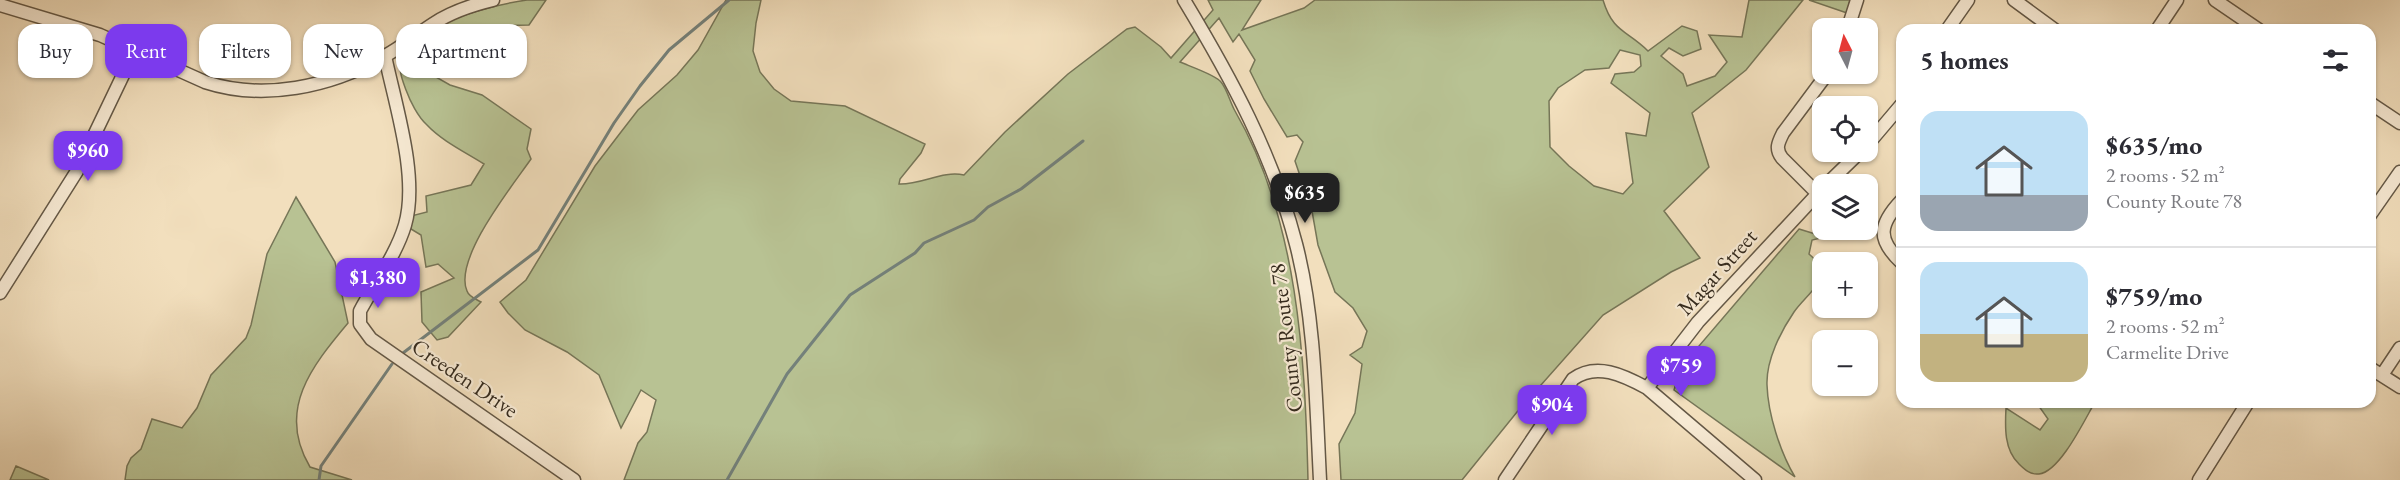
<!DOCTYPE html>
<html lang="en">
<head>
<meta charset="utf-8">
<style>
	:root { --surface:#fff; --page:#f2f2f3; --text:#2b2b33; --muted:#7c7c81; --line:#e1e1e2; --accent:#7c3aed }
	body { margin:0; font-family:"EB Garamond",serif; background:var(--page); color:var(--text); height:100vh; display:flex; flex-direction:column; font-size:22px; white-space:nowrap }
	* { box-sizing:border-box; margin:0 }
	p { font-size:20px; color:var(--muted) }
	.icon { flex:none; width:33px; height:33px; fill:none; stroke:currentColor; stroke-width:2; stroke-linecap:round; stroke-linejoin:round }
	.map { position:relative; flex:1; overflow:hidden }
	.details { position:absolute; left:1896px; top:24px; width:480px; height:384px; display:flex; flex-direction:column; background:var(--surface); border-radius:18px; box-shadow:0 2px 4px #0004 }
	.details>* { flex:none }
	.guide { position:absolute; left:18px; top:24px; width:570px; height:54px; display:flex; gap:12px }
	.needle { width:39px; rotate:354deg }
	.tools { position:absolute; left:1812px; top:18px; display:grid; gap:12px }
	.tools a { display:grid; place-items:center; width:66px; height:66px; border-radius:12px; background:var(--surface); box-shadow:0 2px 4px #0004; font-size:30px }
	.price { position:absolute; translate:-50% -51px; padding:0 14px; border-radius:12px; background:var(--accent); color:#fff; font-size:20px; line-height:39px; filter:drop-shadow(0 2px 3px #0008) }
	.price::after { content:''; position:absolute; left:50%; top:36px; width:18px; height:14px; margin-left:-9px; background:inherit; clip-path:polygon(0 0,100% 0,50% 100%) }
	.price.on { background:#222; color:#fff }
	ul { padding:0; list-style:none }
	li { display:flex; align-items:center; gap:18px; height:150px; padding:0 24px }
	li+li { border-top:2px solid var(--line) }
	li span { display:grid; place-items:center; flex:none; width:168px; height:120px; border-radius:18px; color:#555 }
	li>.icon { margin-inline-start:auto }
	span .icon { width:72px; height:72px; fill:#fffc; stroke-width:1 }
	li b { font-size:26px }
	h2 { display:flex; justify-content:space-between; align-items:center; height:72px; padding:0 24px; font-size:26px }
	.tag { padding:0 21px; border-radius:18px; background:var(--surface); box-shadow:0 2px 4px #0004; font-size:21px; line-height:54px }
	.tag.on { background:var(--accent); color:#fff }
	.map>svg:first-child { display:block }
	.green { fill:#b8c293; stroke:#767658; stroke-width:1.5; fill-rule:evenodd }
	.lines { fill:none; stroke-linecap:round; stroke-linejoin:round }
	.stream { stroke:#74817b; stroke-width:3 }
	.minor-casing { stroke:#645846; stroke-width:15 }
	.minor { stroke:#f7ead4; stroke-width:12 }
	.labels { text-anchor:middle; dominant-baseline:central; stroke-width:4.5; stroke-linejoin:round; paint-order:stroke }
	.street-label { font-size:22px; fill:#352b1e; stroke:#f7ead4 }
</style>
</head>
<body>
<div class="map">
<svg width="2400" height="480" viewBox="0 0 2400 480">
	<rect width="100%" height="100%" fill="#f2dfbd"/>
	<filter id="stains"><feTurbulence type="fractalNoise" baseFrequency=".00333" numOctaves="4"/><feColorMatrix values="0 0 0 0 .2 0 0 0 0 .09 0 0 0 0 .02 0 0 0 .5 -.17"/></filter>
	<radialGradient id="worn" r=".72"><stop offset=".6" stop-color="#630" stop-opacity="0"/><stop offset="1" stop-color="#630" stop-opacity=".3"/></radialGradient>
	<path class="green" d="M 527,0 L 546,0 L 529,25 C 502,25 431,30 425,62 L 434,76 L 450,85 L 482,95 L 531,129 L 527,149 L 531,159 C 513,185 453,259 467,291 C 469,297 476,299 481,302 L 448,337 L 437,340 L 422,322 L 421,292 L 454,278 L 438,264 L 426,267 L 421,235 L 411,229 L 411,216 L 427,212 L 426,196 L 471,185 L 484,164 C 465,152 442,141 427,125 C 418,117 410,101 406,90 C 402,79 398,70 402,59 C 416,23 493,5 527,0 Z
		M 726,0 L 761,0 L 756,23 L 753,51 L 760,72 L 774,89 L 791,101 L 845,106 L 925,144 L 921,153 L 900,179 L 899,184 C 921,185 943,170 964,175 L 1005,132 L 1068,74 L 1127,29 L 1135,27 L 1161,47 L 1171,58 L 1213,10 L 1208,0 L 1261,0 L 1242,30 L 1304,8 L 1315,0 L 1603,0 C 1613,33 1627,30 1648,51 L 1682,26 L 1697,31 L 1701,49 L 1683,56 L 1669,48 L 1661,56 L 1683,74 L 1687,86 L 1715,76 L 1727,62 L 1709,35 L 1742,37 L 1749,0 L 1803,0 L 1746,70 L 1692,113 L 1709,167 L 1664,211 L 1700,258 L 1671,272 L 1603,315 L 1517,412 L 1462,480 L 1341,480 L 1339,444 L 1355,413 L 1362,364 L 1350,355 L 1362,347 L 1367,331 L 1353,308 L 1335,292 L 1318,245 L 1312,211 L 1295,161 L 1303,142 L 1297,135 L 1287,137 L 1264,99 L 1250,71 L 1255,60 L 1239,34 L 1233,42 L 1219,18 L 1180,62 C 1189,66 1216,75 1221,82 C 1227,89 1230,102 1235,111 C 1298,220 1305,357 1308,480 L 624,480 L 638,443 L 647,432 L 656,400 L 641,390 L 621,428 L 599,375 L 567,352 L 525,330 L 508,313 L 500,302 L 526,280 L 595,166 L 621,132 L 638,110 L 677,75 L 698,50 ZM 1620,50 L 1640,55 L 1641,66 L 1634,72 L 1615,74 L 1611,83 L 1650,113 L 1646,136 L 1626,133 L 1633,183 L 1623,194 L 1594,186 L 1569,166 L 1550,147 L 1549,101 L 1558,88 L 1585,70 L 1609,68 Z
		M 1809,0 L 1850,0 L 1847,13 Z
		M 296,197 L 335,262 L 348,323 C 312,366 276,410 310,467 L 352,480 L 125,480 L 127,466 L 131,458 L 141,449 L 152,419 L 182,428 L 197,408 L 211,375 L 246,338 L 251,325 L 267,254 Z
		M 1799,229 L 1825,237 L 1812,240 L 1809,254 L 1822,266 C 1823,286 1805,296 1794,312 C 1781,331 1766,360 1767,385 C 1768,414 1780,452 1795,477 L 1674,390 L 1681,367 Z
		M 2036,402 L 2095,402 C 2085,419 2060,472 2039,474 C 2031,475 2025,470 2019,464 C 2004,450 2005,427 2006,408 L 2040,430 L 2048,419 Z
		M 16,466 L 49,480 L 10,480 Z"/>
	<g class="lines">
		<path class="stream" d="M 403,353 L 538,250 L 614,123 L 640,86 L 669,50 L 729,0
			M 319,480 L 321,466 L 392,364
			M 727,480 L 787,374 L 850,295 L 915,253 L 924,243 L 974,220 L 988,207 L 1021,189 L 1083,141"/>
		<g class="minor-casing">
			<path id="minor" d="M 1184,0 C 1231,78 1273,155 1296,244 C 1315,317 1316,404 1320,480
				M 2014,0 L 2055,30
				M 2215,0 L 2259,30
				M 0,5 L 100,35 L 205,82 C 263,101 330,87 383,57 C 400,48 416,35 433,24 C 451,12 472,5 493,0
				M 1848,28 L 1857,0
				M 1947,30 L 1968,0
				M 2157,30 L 2177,0
				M 385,56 C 395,104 419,177 405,225 C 396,255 375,283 360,311 L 360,324 L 371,339 L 574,480
				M 2370,103 L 2400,123
				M 1868,144 L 1902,104
				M 1827,184 L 1860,152
				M 1818,194 L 1782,158 C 1775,149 1778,143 1783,133 L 1827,74
				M 1902,200 C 1879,224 1876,239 1902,263
				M 2370,215 L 2400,172
				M 0,293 L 77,171 L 135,50
				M 2370,368 L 2400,387
				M 2382,375 L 2400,348
				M 1647,388 L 1698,322 L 1822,189
				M 1505,480 L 1573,379 C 1596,362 1623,375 1647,388 L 1755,480
				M 2199,480 L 2248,402"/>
		</g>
		<use href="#minor" class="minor"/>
	</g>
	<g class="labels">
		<g class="street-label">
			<text transform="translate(1717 272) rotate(-48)">Magar Street</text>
			<text transform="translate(1286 338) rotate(-97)">County Route 78</text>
			<text transform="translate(465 378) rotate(34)">Creeden Drive</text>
		</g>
	</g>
	<rect width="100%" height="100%" filter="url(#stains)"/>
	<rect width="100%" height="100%" fill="url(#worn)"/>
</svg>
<div class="tools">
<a><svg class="needle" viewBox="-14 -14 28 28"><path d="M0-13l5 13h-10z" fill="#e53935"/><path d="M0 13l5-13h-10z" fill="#7c7c81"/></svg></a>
<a><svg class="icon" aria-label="locate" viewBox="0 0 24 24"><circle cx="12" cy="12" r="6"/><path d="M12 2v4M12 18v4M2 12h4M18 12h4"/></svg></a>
<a><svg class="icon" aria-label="layers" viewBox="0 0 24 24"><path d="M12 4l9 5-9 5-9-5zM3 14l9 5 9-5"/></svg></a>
<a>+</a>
<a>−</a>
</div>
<b class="price" style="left:88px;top:182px">$960</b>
<b class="price on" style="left:1305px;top:224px">$635</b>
<b class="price" style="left:378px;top:309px">$1,380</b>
<b class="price" style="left:1681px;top:397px">$759</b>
<b class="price" style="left:1552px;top:436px">$904</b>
<div class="guide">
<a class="tag">Buy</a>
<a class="tag on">Rent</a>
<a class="tag">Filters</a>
<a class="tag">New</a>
<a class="tag">Apartment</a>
</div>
<section class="details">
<h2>5 homes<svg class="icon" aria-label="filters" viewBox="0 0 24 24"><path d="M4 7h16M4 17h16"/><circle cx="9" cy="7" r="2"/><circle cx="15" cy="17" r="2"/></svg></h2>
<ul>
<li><span style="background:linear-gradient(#bfe0f5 70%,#9aa5b1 0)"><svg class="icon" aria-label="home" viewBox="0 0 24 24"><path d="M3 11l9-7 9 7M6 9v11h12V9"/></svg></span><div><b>$635/mo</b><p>2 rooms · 52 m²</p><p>County Route 78</p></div></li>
<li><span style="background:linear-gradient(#bfe0f5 60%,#c2b280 0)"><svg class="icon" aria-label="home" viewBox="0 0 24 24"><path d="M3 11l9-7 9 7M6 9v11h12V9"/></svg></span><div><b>$759/mo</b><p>2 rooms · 52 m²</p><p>Carmelite Drive</p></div></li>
</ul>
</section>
</div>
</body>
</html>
